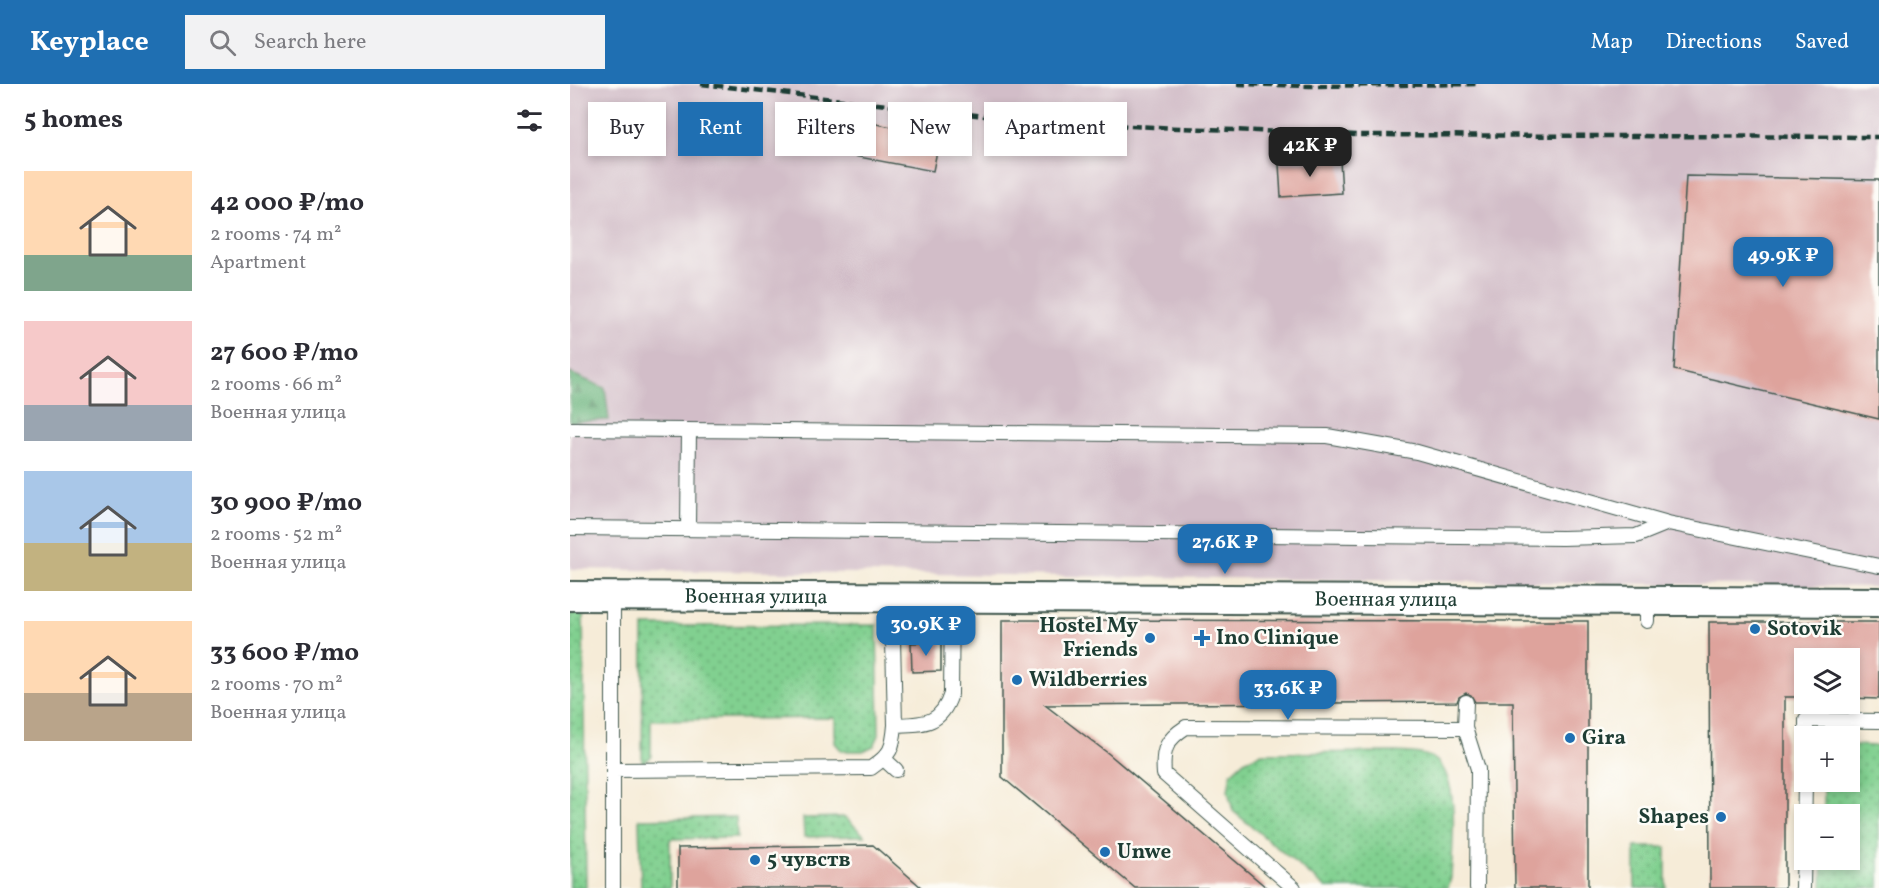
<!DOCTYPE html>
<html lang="en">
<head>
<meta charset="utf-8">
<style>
	:root { --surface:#fff; --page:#f2f2f3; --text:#2b2b33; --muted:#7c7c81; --accent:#1f6fb2 }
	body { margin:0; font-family:Vollkorn,serif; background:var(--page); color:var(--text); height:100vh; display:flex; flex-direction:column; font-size:22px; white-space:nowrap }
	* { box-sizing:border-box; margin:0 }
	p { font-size:20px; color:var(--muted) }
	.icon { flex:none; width:33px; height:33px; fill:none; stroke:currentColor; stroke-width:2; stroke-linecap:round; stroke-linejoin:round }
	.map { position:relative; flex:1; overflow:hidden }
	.details { display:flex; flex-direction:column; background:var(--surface); width:570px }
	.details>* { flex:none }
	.banner { position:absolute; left:18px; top:18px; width:570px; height:54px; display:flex; gap:12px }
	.tools { position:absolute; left:1224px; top:564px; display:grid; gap:12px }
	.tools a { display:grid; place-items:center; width:66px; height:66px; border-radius:0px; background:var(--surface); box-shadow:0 3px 9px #0003; font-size:30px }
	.price { position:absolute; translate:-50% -51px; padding:0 14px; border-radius:12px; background:var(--accent); color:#fff; font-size:20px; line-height:39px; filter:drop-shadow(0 2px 3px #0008) }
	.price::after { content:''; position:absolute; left:50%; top:36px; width:18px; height:14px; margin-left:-9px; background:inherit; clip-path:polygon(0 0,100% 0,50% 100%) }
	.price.selected { background:#222; color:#fff }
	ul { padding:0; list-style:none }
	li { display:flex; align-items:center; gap:18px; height:150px; padding:0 24px }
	li span { display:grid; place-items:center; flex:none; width:168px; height:120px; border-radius:0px; color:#555 }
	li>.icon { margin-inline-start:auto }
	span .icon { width:72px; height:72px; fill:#fffc; stroke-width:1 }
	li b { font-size:26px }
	h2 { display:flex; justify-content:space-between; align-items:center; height:72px; padding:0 24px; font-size:26px }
	.pill { padding:0 21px; border-radius:0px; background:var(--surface); box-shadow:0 3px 9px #0003; font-size:21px; line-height:54px }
	.pill.selected { background:var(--accent); color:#fff }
	header { display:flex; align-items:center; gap:36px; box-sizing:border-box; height:84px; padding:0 30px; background:var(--accent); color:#fff }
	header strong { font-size:28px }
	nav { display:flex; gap:33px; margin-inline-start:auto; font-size:21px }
	.search { width:420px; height:54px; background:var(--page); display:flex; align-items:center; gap:15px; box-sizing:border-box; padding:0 21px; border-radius:0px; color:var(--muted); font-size:22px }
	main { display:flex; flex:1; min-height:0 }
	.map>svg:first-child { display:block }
	.railway { fill:#d2bdc8 }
	.grass { fill:url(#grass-dots); stroke:#508662; stroke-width:1.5 }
	.forest { fill:url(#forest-firs); stroke:#447857; stroke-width:1.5 }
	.building { fill:#dea39c }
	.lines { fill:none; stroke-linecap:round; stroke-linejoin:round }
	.lane-casing { stroke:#3f574d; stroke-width:16 }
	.street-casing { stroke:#3f574d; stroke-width:32 }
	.lane { stroke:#fff; stroke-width:14 }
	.street { stroke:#fff; stroke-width:28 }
	.rail { stroke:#1f3d34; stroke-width:4.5; stroke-dasharray:9 4.5; stroke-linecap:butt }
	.poi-dot { fill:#1f6fb2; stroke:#fdfcf7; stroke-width:2 }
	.labels { text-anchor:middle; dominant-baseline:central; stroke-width:5; stroke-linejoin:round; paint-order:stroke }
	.street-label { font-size:21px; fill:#1f3d34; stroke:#fdfcf7 }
	.poi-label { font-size:21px; font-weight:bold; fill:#1f3d34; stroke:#fdfcf7; text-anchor:start }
</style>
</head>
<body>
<header>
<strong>Keyplace</strong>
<div class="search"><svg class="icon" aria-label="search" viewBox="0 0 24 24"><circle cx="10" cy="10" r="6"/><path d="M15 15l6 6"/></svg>Search here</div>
<nav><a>Map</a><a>Directions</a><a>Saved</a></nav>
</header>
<main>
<section class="details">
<h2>5 homes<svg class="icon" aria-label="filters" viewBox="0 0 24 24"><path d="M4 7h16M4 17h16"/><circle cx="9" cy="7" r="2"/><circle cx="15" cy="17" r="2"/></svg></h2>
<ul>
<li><span style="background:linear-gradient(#ffd9b3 70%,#7fa58c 0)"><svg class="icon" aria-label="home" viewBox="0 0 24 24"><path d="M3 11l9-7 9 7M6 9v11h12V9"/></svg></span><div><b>42 000 ₽/mo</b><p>2 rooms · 74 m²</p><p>Apartment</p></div></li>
<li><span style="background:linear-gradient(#f6c9c9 70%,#9aa5b1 0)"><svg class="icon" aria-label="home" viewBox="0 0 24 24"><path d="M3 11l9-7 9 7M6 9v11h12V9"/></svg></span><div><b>27 600 ₽/mo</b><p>2 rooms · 66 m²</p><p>Военная улица</p></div></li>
<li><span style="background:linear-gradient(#a9c7e8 60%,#c2b280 0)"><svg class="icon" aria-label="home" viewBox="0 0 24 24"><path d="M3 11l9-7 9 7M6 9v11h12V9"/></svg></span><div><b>30 900 ₽/mo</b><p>2 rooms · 52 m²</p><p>Военная улица</p></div></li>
<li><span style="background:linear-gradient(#ffd9b3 60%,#b9a48a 0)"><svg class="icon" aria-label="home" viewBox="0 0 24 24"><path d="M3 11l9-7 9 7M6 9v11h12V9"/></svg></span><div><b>33 600 ₽/mo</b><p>2 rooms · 70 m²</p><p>Военная улица</p></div></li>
</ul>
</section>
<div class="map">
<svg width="1309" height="804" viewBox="0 0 1309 804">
	<defs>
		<pattern id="grass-dots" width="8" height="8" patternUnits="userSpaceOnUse" patternTransform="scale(1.5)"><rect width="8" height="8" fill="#81d090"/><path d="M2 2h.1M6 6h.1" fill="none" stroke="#69aa76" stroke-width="1.8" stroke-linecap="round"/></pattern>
		<pattern id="forest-firs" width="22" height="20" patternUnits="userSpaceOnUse" patternTransform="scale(1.5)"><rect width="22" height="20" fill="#68b27a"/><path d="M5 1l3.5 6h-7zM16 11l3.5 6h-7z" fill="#559265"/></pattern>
	</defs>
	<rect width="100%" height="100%" fill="#fdfcf7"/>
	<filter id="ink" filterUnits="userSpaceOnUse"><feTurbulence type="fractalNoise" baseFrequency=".0167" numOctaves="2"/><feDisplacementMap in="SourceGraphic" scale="12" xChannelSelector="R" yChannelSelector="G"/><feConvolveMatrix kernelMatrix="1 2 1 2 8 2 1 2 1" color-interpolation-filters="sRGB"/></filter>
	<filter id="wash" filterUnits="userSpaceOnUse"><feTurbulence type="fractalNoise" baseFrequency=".008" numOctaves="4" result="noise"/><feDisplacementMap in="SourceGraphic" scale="24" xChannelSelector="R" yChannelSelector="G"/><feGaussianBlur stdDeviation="1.35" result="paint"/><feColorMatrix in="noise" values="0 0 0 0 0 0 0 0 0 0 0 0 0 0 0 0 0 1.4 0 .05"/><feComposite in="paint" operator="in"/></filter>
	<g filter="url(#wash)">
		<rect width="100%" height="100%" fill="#f6ecd8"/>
		<path class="railway" d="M 0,0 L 1309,0 L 1309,503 L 0,485 Z"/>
		<path class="grass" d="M 0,522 L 13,522 L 16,804 L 0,804 Z
			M 307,541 L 309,651 L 304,662 L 293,667 L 272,667 L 265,659 L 265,634 L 81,636 L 81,673 L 72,681 L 73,542 Z
			M 1280,661 L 1309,662 L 1309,804 L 1252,804 L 1253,776 L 1280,776 L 1280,730 L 1254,730 L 1254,698 L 1280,698 Z
			M 827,668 C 840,669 857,668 867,677 C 891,699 882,764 881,794 L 878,804 L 756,804 L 663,727 L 658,707 L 661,689 L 674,677 L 692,669 Z
			M 166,733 L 167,754 L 100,755 L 100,804 L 71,804 L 69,735 Z
			M 275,733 L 295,752 L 234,753 L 233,734 Z
			M 1065,763 L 1096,763 L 1096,804 L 1065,804 Z"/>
		<path class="forest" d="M 0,289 L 35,304 L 39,336 L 0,338 Z"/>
		<g id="blocks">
			<path class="building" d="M 280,35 L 370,52 L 363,87 L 273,70 Z
				M 770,76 L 772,109 L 711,113 L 709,80 Z
				M 1116,92 L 1309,96 L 1309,335 L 1104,286 Z
				M 432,536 L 1018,537 L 1018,804 L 945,804 L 943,618 L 905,618 L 901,611 L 896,609 L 889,613 L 887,618 L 475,621 L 539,670 L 697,804 L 565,804 L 432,693 Z
				M 1139,538 L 1309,538 L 1309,615 L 1280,614 L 1280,574 L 1234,574 L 1234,613 L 1215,613 L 1215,804 L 1140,804 Z
				M 371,558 L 371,587 L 342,588 L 341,559 Z
				M 303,761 L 352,804 L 108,804 L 108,764 Z"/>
		</g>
	</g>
	<g filter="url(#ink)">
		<use href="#blocks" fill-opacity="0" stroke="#3f574d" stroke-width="1.5"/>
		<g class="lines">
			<g class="lane-casing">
				<path id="lane" d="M 0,345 L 757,352 L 847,368 L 1098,439
					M 0,444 L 992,454 L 1066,452 L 1098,439 L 1309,482
					M 118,445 L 119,346
					M 43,512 L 43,804
					M 322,513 L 325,641
					M 1077,518 L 1077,537
					M 896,618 L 895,644 L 908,685 L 907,804
					M 1236,652 L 1236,636 L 1309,637
					M 314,675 L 326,686
					M 43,686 L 301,684 C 321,670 323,665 325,641 C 354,640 371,641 381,610 L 382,513
					M 724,804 L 594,690 C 592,665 596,656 616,643 L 895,644
					M 1233,804 L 1235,698"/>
			</g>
			<g class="street-casing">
				<g id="street">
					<path id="s1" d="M 0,512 L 1309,518"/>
				</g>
			</g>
			<use href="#lane" class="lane"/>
			<use href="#street" class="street"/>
			<path class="rail" d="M 131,0 L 423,33 L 560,42 L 788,51 L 1309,53
				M 667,0 L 739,2 L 909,0"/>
		</g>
	</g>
	<g class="poi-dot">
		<circle cx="1185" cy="545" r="6"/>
		<circle cx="580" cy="554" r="6"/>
		<path d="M629 545h6v6h6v6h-6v6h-6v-6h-6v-6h6z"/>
		<circle cx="447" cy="596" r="6"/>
		<circle cx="1000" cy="654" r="6"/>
		<circle cx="1151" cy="733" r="6"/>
		<circle cx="535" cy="768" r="6"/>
		<circle cx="185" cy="776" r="6"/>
	</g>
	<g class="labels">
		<g class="street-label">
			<text stroke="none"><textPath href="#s1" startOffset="186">Военная улица</textPath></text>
			<text stroke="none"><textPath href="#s1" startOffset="816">Военная улица</textPath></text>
		</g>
		<g class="poi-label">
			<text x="568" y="542" text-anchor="end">Hostel My<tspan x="568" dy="24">Friends</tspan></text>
			<text x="1197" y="545">Sotovik</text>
			<text x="646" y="554">Ino Clinique</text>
			<text x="459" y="596">Wildberries</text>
			<text x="1012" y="654">Gira</text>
			<text x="1139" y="733" text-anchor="end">Shapes</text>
			<text x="547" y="768">Unwe</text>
			<text x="197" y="776">5 чувств</text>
		</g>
	</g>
</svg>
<div class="tools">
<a><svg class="icon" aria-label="layers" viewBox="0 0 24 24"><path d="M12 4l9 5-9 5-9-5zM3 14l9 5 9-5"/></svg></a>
<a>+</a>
<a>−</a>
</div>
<b class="price selected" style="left:740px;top:94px">42K ₽</b>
<b class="price" style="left:1213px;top:204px">49.9K ₽</b>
<b class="price" style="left:655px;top:491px">27.6K ₽</b>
<b class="price" style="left:356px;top:573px">30.9K ₽</b>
<b class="price" style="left:718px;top:637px">33.6K ₽</b>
<div class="banner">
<a class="pill">Buy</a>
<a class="pill selected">Rent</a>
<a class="pill">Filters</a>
<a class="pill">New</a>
<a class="pill">Apartment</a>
</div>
</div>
</main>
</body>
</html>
